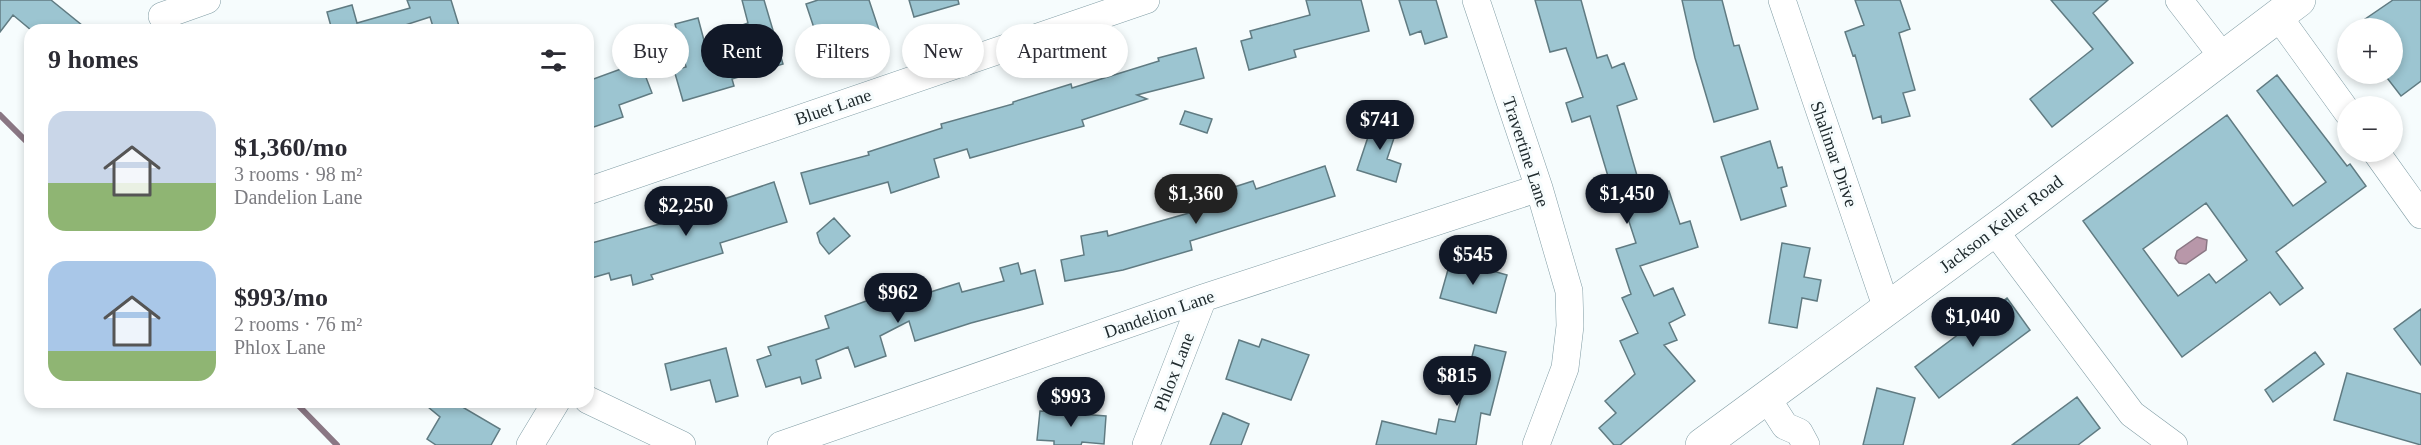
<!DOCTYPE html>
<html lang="en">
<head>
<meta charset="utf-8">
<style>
	:root { --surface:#fff; --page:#f2f2f3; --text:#2b2b33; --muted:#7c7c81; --accent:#111827 }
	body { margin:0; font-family:Georgia,serif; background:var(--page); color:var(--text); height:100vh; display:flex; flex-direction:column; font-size:22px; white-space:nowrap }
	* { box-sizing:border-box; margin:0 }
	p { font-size:20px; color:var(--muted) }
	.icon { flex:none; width:33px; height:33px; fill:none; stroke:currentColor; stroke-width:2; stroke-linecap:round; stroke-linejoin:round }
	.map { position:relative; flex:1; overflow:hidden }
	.sheet { position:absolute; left:24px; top:24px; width:570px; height:384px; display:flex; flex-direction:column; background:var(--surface); border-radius:18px; box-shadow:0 3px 9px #0003 }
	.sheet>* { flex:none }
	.guide { position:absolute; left:612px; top:24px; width:570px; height:54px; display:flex; gap:12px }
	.controls { position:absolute; left:2337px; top:18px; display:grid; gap:12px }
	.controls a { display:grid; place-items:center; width:66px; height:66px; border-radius:50%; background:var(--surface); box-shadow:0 3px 9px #0003; font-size:30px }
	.price { position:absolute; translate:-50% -51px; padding:0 14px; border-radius:21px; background:var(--accent); color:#fff; font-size:20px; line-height:39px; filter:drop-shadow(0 2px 3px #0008) }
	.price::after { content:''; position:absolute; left:50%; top:36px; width:18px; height:14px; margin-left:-9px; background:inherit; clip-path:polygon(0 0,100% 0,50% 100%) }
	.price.on { background:#222; color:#fff }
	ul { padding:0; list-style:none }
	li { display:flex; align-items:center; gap:18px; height:150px; padding:0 24px }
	li span { display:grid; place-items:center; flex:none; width:168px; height:120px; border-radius:18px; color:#555 }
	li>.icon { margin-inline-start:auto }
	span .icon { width:72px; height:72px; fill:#fffc; stroke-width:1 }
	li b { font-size:26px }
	h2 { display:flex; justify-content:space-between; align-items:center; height:72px; padding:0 24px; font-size:26px }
	.pill { padding:0 21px; border-radius:27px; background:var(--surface); box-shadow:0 3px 9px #0003; font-size:21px; line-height:54px }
	.pill.on { background:var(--accent); color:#fff }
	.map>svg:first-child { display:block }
	.water { fill:#b897a9; stroke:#8a7784; stroke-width:1.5 }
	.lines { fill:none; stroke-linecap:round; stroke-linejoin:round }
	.stream { stroke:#8a7784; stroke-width:6 }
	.building { fill:#9cc5d1; stroke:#607b82; stroke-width:1.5; fill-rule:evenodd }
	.minor-casing { stroke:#819da5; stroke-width:28 }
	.major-casing { stroke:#819da5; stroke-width:34 }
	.minor { stroke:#fff; stroke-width:27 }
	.major { stroke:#fff; stroke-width:33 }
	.labels { text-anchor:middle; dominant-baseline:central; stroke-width:6; stroke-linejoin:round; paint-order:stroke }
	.street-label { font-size:18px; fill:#202b2e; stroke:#f6fcfd }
</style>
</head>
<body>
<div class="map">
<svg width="2421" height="445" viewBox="0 0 2421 445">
	<rect width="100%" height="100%" fill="#f6fcfd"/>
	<path class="water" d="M 2197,237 L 2207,240 L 2206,250 L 2186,264 L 2179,263 L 2175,258 L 2177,251 Z"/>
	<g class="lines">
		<path class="stream" d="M 0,115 L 30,145
			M 295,402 L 337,445"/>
	</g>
	<path class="building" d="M 0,0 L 51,0 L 88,30 L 31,30 L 13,15 L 0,32 Z
		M 407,0 L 451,0 L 459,26 L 445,30 L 434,30 L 430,17 L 399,27 L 399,30 L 332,30 L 327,12 L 352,5 L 357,23 L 410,8 Z
		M 742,0 L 764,0 L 783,64 L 732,79 L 734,86 L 683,101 L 674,70 L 686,67 L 675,24 L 698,18 L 709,59 L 744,49 L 737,27 L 748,23 Z
		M 818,0 L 869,0 L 881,36 L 823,55 L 806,4 Z
		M 909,0 L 958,0 L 959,4 L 914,17 Z
		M 1306,0 L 1361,0 L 1369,31 L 1294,50 L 1296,57 L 1249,70 L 1241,41 L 1252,38 L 1250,31 L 1310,15 Z
		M 1399,0 L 1436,0 L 1447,37 L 1425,44 L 1421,31 L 1410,35 Z
		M 1535,0 L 1581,0 L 1597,58 L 1607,55 L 1612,68 L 1624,63 L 1637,99 L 1617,106 L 1644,200 L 1669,191 L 1680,224 L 1690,221 L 1698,247 L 1640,266 L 1654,296 L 1673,288 L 1685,315 L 1669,323 L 1677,340 L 1664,345 L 1695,381 L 1620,445 L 1614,445 L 1599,428 L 1616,413 L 1605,401 L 1635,374 L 1620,341 L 1638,333 L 1622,298 L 1631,294 L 1616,249 L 1636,243 L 1619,191 L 1613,193 L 1590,116 L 1572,122 L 1566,103 L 1583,97 L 1566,48 L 1550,52 Z
		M 1682,0 L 1722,0 L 1734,46 L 1739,45 L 1758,109 L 1714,122 L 1695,58 Z
		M 1855,0 L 1900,0 L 1910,29 L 1899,33 L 1915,90 L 1903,93 L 1910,116 L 1882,123 L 1881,116 L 1873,119 L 1855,55 L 1853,56 L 1845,32 L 1864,25 Z
		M 2051,0 L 2108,0 L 2093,13 L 2133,63 L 2052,127 L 2030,99 L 2093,49 Z
		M 2393,0 L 2421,0 L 2421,81 L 2401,96 L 2384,74 L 2392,74 L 2392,28 L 2352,28 Z
		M 1196,48 L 1204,78 L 1137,95 L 1147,99 L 1082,120 L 1084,126 L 970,158 L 967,149 L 934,159 L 939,177 L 891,193 L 888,182 L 810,204 L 801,173 L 869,155 L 868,152 L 942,128 L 941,124 L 1013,104 L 1013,102 L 1071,84 L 1072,88 L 1159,61 L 1158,58 Z
		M 640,62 L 652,93 L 619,105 L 623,117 L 588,129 L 588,81 Z
		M 2277,75 L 2347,166 L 2350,164 L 2366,186 L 2276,252 L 2303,288 L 2280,305 L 2270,292 L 2182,357 L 2083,221 L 2227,115 L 2293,206 L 2326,182 L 2257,91 ZM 2206,203 L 2247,260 L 2216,283 L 2209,274 L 2178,296 L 2143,249 Z
		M 1185,111 L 1212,119 L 1207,133 L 1180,124 Z
		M 1375,116 L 1399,123 L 1387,159 L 1401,164 L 1396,182 L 1357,170 Z
		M 1770,141 L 1778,168 L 1782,167 L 1787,186 L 1781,188 L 1786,206 L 1741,220 L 1721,157 Z
		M 1325,166 L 1335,196 L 1190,241 L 1192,250 L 1123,270 L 1065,281 L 1061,260 L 1084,255 L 1081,236 L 1107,231 L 1108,236 L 1196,211 L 1194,208 L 1211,202 L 1209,195 L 1253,181 L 1256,189 Z
		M 774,182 L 787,222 L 720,243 L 723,253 L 651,275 L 653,279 L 633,285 L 631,275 L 611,280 L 609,273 L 588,279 L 588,244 L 667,222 L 666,219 L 725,201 L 724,199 Z
		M 834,218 L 850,236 L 829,254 L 820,243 L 817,233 Z
		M 1782,243 L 1810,248 L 1804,277 L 1821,280 L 1817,301 L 1802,298 L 1797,328 L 1769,323 Z
		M 1451,259 L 1507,275 L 1496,313 L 1440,298 Z
		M 1018,263 L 1021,274 L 1035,270 L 1043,304 L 971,323 L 915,341 L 909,321 L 880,336 L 886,356 L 855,367 L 848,347 L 816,360 L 821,378 L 802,384 L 800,377 L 766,387 L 757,360 L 771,355 L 768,347 L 829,328 L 825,316 L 880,296 L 883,307 L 959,283 L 962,292 L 1004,281 L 1000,268 Z
		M 2007,298 L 2030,330 L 1939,398 L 1915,367 Z
		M 2421,309 L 2421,365 L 2394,329 Z
		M 1262,339 L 1309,355 L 1291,400 L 1226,379 L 1239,340 L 1259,347 Z
		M 1475,345 L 1506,352 L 1490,415 L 1481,413 L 1476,445 L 1376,445 L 1382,421 L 1436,434 L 1439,419 L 1455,422 Z
		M 726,348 L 738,396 L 716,402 L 710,380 L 671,390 L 665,364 Z
		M 2315,352 L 2324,364 L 2273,402 L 2265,390 Z
		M 2347,373 L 2421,394 L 2421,445 L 2334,420 Z
		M 1877,388 L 1915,398 L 1903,445 L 1863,445 Z
		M 2077,397 L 2100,428 L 2078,445 L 2012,445 Z
		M 422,402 L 454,402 L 500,429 L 491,445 L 436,445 L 427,439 L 440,417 Z
		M 1040,411 L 1106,416 L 1104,444 L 1082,442 L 1081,445 L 1054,445 L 1054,441 L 1037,440 Z
		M 1223,413 L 1249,424 L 1241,445 L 1210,445 Z"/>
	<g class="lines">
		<g class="minor-casing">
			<path id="minor" d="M 1476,0 L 1539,188 L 1569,291 L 1570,326 L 1565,368 L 1536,445
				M 1782,0 L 1887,309
				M 2179,0 L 2223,57
				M 162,16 L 207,0
				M 2278,16 L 2348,113
				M 2376,152 L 2421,215
				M 588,191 L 1146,0
				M 1994,230 L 2132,414 L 2174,445
				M 1767,398 L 1785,426 L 1799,432 L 1806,445
				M 588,400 L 682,445
				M 530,445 L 556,402
				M 781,445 L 1203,298 L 1539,188
				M 1146,445 L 1203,298"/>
		</g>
		<g class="major-casing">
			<path id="major" d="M 1702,445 L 2012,217 L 2299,0"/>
		</g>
		<use href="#minor" class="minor"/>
		<use href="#major" class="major"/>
	</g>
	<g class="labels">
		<g class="street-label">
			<text transform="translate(833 107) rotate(-19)">Bluet Lane</text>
			<text transform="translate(1526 152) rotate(72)">Travertine Lane</text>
			<text transform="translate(1834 154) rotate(71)">Shalimar Drive</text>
			<text transform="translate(2001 224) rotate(-37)">Jackson Keller Road</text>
			<text transform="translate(1159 314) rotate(-19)">Dandelion Lane</text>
			<text transform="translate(1174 372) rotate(-69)">Phlox Lane</text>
		</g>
	</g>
</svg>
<div class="controls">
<a>+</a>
<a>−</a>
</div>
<b class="price" style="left:1380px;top:151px">$741</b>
<b class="price on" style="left:1196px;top:225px">$1,360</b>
<b class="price" style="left:1627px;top:225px">$1,450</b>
<b class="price" style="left:686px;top:237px">$2,250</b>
<b class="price" style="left:1473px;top:286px">$545</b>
<b class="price" style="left:898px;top:324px">$962</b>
<b class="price" style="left:1973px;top:348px">$1,040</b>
<b class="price" style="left:1457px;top:407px">$815</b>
<b class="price" style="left:1071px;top:428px">$993</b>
<div class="guide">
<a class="pill">Buy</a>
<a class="pill on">Rent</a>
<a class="pill">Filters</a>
<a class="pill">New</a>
<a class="pill">Apartment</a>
</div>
<section class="sheet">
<h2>9 homes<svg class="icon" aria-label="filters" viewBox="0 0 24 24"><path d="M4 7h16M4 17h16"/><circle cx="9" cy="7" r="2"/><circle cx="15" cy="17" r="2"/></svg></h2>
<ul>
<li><span style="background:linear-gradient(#c9d6e8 60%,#8fb573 0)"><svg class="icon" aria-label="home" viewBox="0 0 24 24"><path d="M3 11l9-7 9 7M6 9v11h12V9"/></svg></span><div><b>$1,360/mo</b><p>3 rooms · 98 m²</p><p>Dandelion Lane</p></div></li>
<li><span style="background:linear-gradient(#a9c7e8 75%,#8fb573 0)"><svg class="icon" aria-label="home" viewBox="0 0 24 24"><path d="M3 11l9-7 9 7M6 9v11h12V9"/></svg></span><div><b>$993/mo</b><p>2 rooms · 76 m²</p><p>Phlox Lane</p></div></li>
</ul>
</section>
</div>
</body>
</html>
